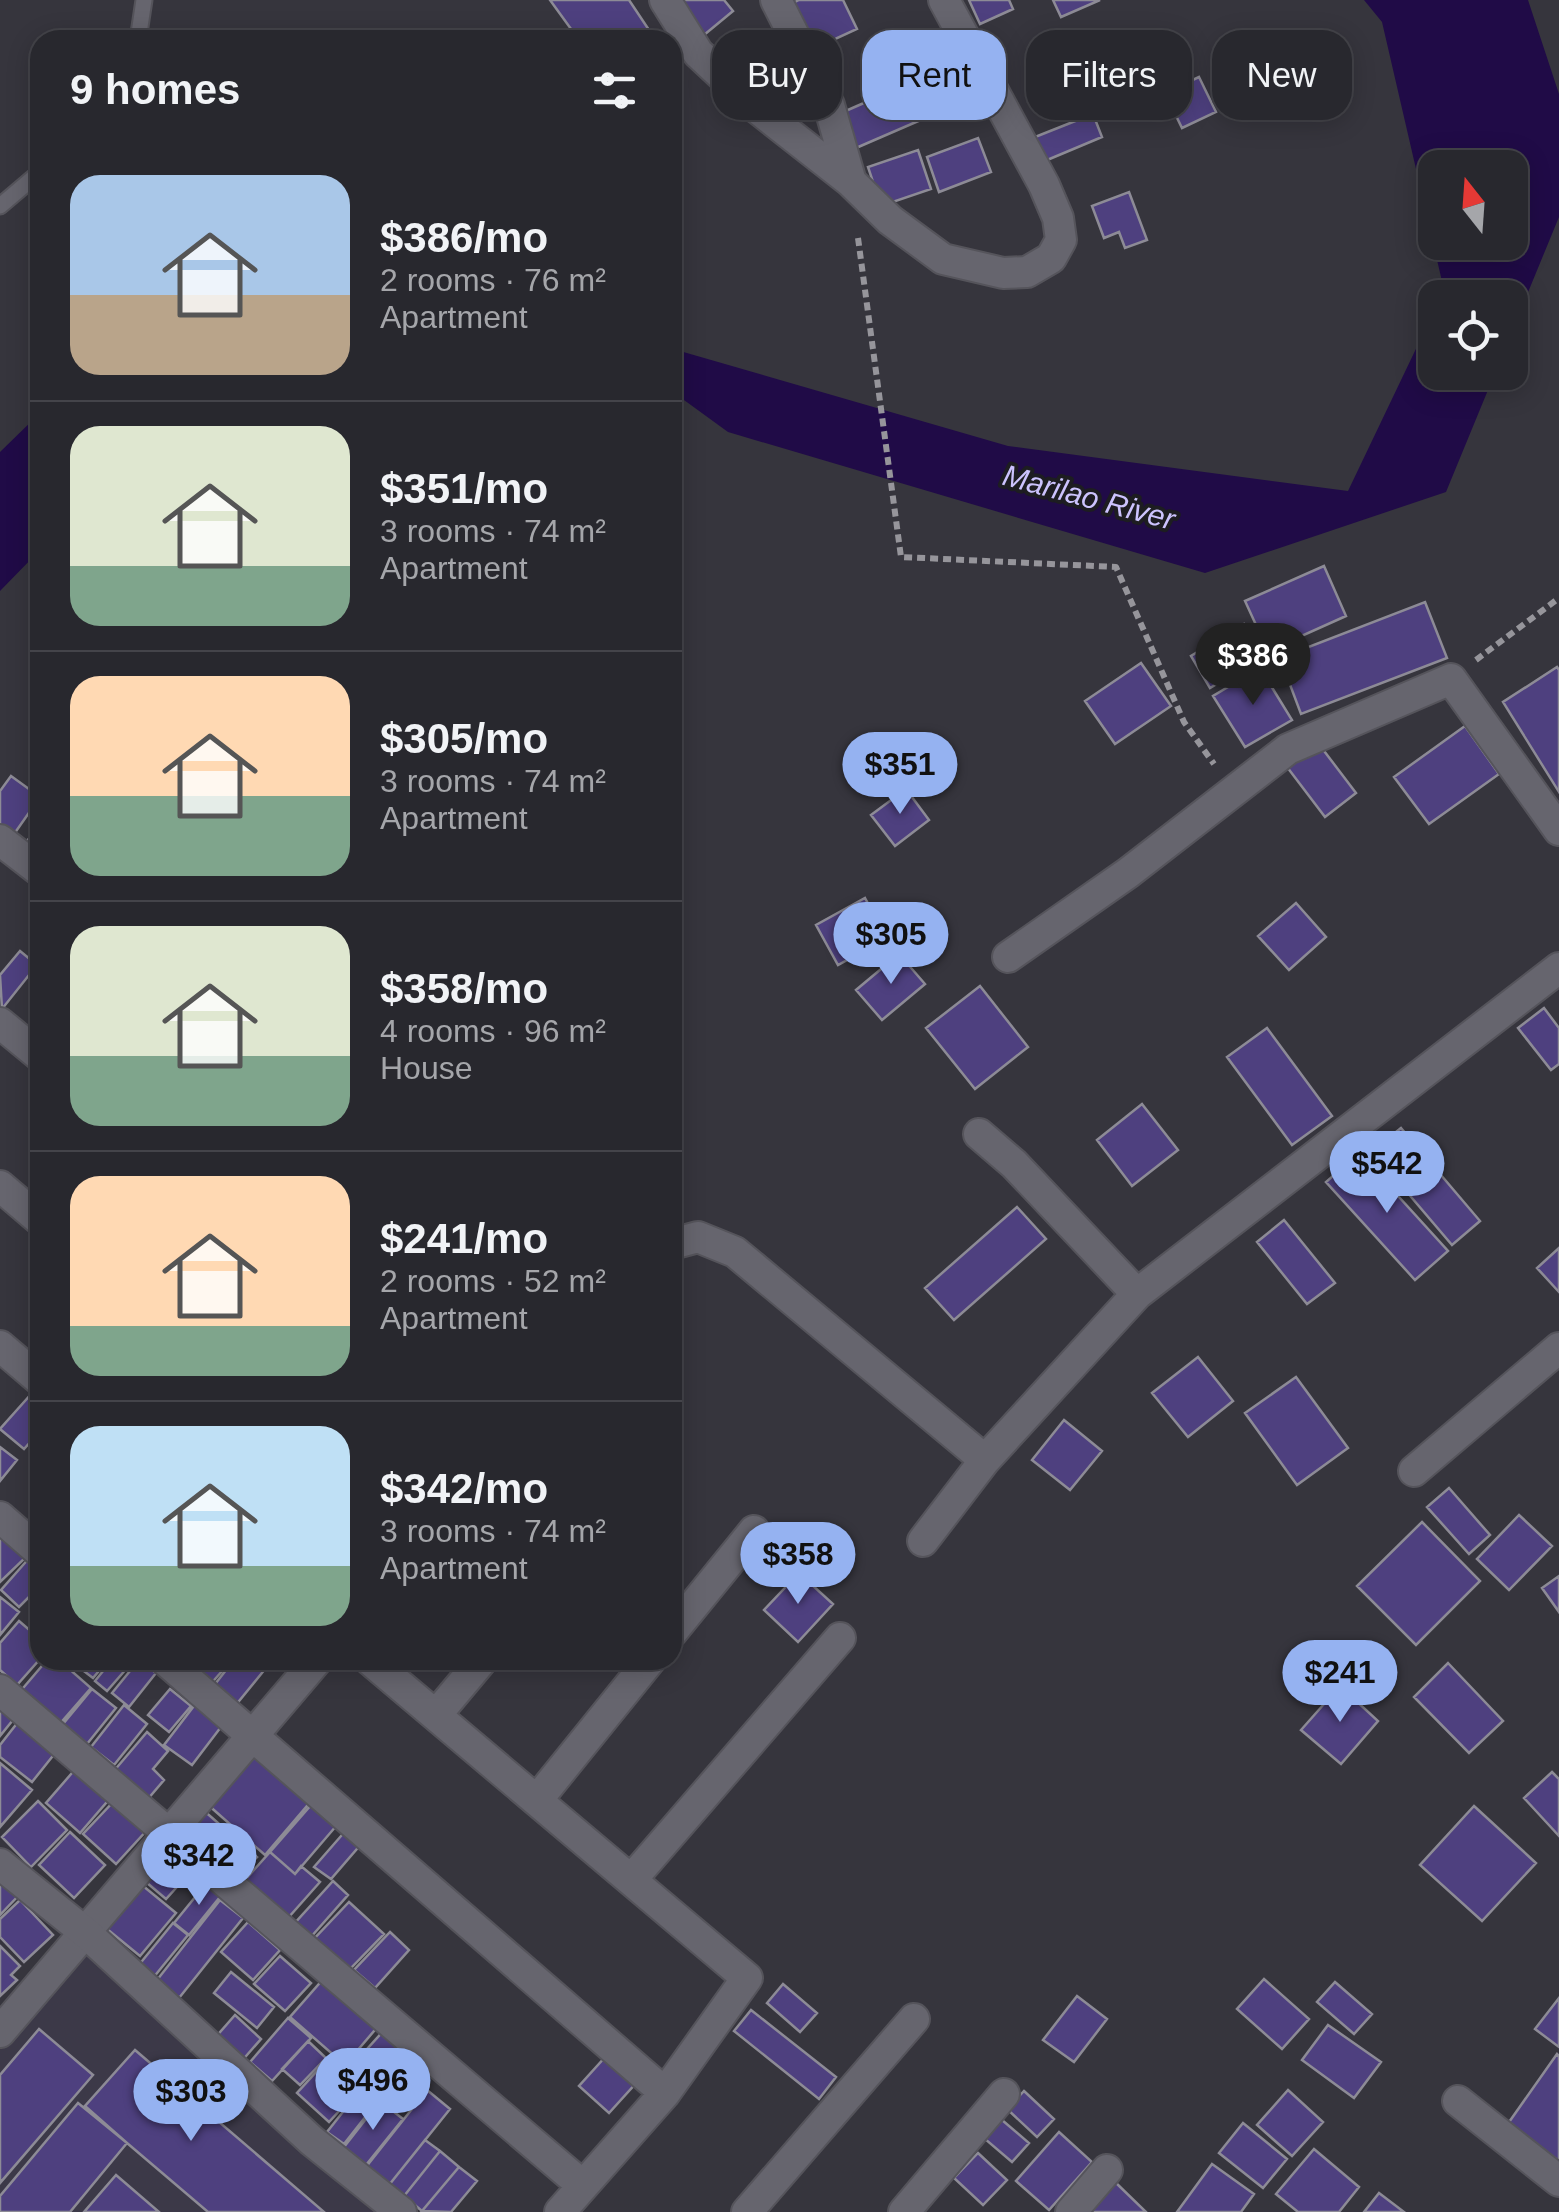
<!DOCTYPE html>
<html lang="en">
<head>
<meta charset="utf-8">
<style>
	:root { --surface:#28282e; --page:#303036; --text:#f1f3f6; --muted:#a5a6aa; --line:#44444a; --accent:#95b2f1 }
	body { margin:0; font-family:Helvetica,sans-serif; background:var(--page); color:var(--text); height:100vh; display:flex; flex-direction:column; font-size:38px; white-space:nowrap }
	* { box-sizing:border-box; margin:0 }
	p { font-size:32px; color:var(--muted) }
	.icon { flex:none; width:55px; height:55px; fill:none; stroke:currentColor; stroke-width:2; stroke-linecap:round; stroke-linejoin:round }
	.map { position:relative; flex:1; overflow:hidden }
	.details { position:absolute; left:30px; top:30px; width:652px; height:1640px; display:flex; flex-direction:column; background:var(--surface); border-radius:30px; box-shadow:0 5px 25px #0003,0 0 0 2px var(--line) }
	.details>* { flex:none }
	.guide { position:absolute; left:712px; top:30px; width:695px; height:90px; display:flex; gap:20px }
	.needle { width:65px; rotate:343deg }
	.tools { position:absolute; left:1418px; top:150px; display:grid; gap:20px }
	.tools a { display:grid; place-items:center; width:110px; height:110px; border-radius:20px; background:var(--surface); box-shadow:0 5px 25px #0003,0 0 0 2px var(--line); font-size:50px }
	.price { position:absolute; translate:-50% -85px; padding:0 22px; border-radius:35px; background:var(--accent); color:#111; font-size:32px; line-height:65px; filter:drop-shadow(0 2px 5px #0008) }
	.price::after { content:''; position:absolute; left:50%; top:60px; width:30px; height:22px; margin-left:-15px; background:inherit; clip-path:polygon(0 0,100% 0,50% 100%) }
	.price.selected { background:#222; color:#fff }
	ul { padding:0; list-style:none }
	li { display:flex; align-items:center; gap:30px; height:250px; padding:0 40px }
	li+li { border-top:2px solid var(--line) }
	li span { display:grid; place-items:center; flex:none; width:280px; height:200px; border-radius:30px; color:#555 }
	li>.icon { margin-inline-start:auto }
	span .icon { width:120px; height:120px; fill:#fffc; stroke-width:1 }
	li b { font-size:42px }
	h2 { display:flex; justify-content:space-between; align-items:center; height:120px; padding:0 40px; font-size:42px }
	.tag { padding:0 35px; border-radius:30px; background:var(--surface); box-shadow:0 5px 25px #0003,0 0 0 2px var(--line); font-size:35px; line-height:90px }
	.tag.selected { background:var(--accent); color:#111 }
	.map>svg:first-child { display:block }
	.built { fill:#3c3948 }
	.water { fill:#200b47; fill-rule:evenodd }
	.building { fill:#4e407f; stroke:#8d8b96; stroke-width:2.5 }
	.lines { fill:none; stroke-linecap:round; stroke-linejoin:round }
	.service-casing { stroke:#55545b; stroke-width:19 }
	.minor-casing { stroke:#55545b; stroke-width:34 }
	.tertiary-casing { stroke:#55545b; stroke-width:34 }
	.path { stroke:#96959b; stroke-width:6; stroke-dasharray:8 5; stroke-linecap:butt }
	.service { stroke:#66656e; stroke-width:15 }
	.minor { stroke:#66656e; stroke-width:30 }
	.tertiary { stroke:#66656e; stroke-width:30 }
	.labels { text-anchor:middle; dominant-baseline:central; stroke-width:8; stroke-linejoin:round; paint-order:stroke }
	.water-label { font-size:30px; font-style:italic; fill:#ccc3fd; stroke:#1d1d21 }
</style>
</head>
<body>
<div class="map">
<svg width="1559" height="2212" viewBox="0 0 1559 2212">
	<rect width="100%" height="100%" fill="#36353d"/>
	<path class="built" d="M 83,1953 L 384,2212 L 0,2212 L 0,2049 Z"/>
	<path class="water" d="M 1364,0 L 1528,0 L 1559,94 L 1559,217 L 1510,336 L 1510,298 L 1440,297 L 1444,290 L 1382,22 ZM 1435,168 L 1510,168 L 1510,242 L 1435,242 Z
		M 1435,309 L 1435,372 L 1495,373 L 1446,492 L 1205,573 L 728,432 L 673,392 L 673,349 L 1008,446 L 1348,491 Z
		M 40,413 L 40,550 L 0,591 L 0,452 Z"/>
	<path class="building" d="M 550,0 L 629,0 L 649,30 L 635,40 L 579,40 Z
		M 684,0 L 724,0 L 733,11 L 704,35 L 679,5 Z
		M 799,0 L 843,0 L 857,29 L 809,51 L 787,6 Z
		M 969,0 L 1009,0 L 1013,9 L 980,24 Z
		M 1053,0 L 1100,0 L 1061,17 Z
		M 780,31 L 811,100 L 784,112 L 774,89 L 759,95 L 739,50 Z
		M 937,71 L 953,106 L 856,148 L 841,113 Z
		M 1199,77 L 1216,112 L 1182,128 L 1165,93 Z
		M 1093,114 L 1102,137 L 1040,163 L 1030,139 Z
		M 978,138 L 991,172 L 939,192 L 927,157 Z
		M 918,150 L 931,189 L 881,206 L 868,167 Z
		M 1129,192 L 1147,240 L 1125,248 L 1119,232 L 1104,238 L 1092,206 Z
		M 1324,566 L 1346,616 L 1268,651 L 1245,601 Z
		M 1425,602 L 1447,658 L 1301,714 L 1280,658 Z
		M 1244,624 L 1263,656 L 1210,688 L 1191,656 Z
		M 1141,663 L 1171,706 L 1115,744 L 1085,701 Z
		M 1557,667 L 1559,670 L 1559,792 L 1503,702 Z
		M 1260,668 L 1292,720 L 1245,747 L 1213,696 Z
		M 1465,726 L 1499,774 L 1429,824 L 1394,777 Z
		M 1315,739 L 1356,793 L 1325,817 L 1284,763 Z
		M 11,776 L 40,797 L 12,837 L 0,828 L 0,791 Z
		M 906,789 L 929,820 L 895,846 L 871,815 Z
		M 40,826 L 40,855 L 25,843 Z
		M 865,898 L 887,938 L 838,965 L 816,925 Z
		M 1296,903 L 1326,937 L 1289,970 L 1258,936 Z
		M 20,951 L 37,965 L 2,1009 L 0,975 Z
		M 899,954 L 925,984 L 882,1020 L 856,990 Z
		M 980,986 L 1028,1047 L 975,1089 L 926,1028 Z
		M 1544,1008 L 1559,1028 L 1559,1064 L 1551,1070 L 1518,1028 Z
		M 1267,1028 L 1332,1116 L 1292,1145 L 1227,1057 Z
		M 1142,1104 L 1178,1150 L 1132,1186 L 1097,1140 Z
		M 1401,1128 L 1480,1221 L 1452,1245 L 1372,1151 Z
		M 1359,1153 L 1448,1251 L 1415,1280 L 1326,1182 Z
		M 1017,1207 L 1046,1239 L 954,1320 L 925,1288 Z
		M 1284,1220 L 1335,1283 L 1307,1304 L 1257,1242 Z
		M 1559,1248 L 1559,1292 L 1537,1268 Z
		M 1198,1357 L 1233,1401 L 1188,1437 L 1152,1393 Z
		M 1296,1377 L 1348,1448 L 1297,1485 L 1245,1413 Z
		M 33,1392 L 40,1398 L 40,1431 L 24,1449 L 0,1429 Z
		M 1064,1420 L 1102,1451 L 1070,1490 L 1032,1460 Z
		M 0,1447 L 17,1460 L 0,1481 Z
		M 1449,1488 L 1490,1535 L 1469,1554 L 1427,1507 Z
		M 1519,1515 L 1552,1546 L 1509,1590 L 1477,1559 Z
		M 1422,1522 L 1480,1581 L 1416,1645 L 1357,1586 Z
		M 0,1534 L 25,1558 L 0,1582 Z
		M 31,1556 L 40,1565 L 40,1586 L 19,1607 L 1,1590 Z
		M 799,1573 L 833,1604 L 798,1642 L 764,1610 Z
		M 1559,1576 L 1559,1612 L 1542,1588 Z
		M 0,1597 L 19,1612 L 0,1635 Z
		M 19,1621 L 40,1639 L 40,1659 L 17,1685 L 0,1670 L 0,1643 Z
		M 47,1660 L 59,1660 L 91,1688 L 57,1727 L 18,1694 Z
		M 80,1660 L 108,1660 L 93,1678 L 76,1665 Z
		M 112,1660 L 134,1660 L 107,1691 L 95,1681 Z
		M 139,1660 L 156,1673 L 129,1707 L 112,1693 Z
		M 187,1660 L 211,1660 L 223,1670 L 208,1687 Z
		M 234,1660 L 266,1660 L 270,1663 L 235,1706 L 212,1688 Z
		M 1448,1663 L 1503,1721 L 1469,1753 L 1414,1697 Z
		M 1340,1686 L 1378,1721 L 1341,1764 L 1301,1730 Z
		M 92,1689 L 116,1708 L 87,1744 L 63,1724 Z
		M 170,1689 L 191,1706 L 169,1732 L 148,1715 Z
		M 0,1701 L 17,1715 L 0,1736 Z
		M 197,1702 L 224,1723 L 192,1765 L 164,1745 Z
		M 124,1705 L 147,1724 L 114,1765 L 91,1747 Z
		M 18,1722 L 56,1752 L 32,1782 L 0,1757 L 0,1745 Z
		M 147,1732 L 168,1751 L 153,1769 L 164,1780 L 147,1800 L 113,1772 Z
		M 252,1749 L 312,1800 L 265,1855 L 206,1803 Z
		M 0,1763 L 32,1790 L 0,1827 Z
		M 78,1766 L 112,1796 L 80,1833 L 46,1803 Z
		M 1552,1772 L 1559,1779 L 1559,1836 L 1524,1798 Z
		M 116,1799 L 148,1829 L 116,1864 L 83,1834 Z
		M 38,1801 L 67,1830 L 31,1867 L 2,1837 Z
		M 312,1804 L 337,1825 L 295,1874 L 270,1852 Z
		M 1474,1806 L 1536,1863 L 1482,1921 L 1420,1865 Z
		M 202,1809 L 257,1857 L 237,1879 L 183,1831 Z
		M 348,1828 L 362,1843 L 331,1879 L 314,1867 Z
		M 70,1832 L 105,1865 L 74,1898 L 39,1865 Z
		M 168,1843 L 196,1866 L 166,1899 L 139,1876 Z
		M 270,1852 L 295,1874 L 301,1866 L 320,1882 L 288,1918 L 245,1880 Z
		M 0,1876 L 19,1895 L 0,1915 Z
		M 209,1880 L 224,1892 L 189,1935 L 174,1923 Z
		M 137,1881 L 176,1913 L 140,1956 L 101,1924 Z
		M 333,1881 L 348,1895 L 310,1938 L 294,1924 Z
		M 20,1900 L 53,1935 L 24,1962 L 0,1937 L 0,1919 Z
		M 220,1900 L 243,1918 L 179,1998 L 157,1980 Z
		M 349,1902 L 384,1934 L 348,1971 L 313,1940 Z
		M 248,1922 L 280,1950 L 253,1980 L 221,1952 Z
		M 173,1923 L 188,1935 L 153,1978 L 138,1966 Z
		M 390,1932 L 409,1950 L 375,1988 L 354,1970 Z
		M 0,1946 L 20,1966 L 11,1975 L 17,1980 L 0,1996 Z
		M 280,1956 L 311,1983 L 285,2011 L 254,1984 Z
		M 231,1972 L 274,2007 L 257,2028 L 214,1993 Z
		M 325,1977 L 380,2024 L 345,2065 L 290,2017 Z
		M 1264,1979 L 1309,2019 L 1282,2049 L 1237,2009 Z
		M 1335,1982 L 1372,2014 L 1354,2034 L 1317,2002 Z
		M 783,1984 L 817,2013 L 800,2032 L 767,2003 Z
		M 1077,1996 L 1107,2019 L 1074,2062 L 1043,2040 Z
		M 1559,1998 L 1559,2047 L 1535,2029 Z
		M 751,2010 L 836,2077 L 819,2099 L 734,2031 Z
		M 235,2015 L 261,2039 L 240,2063 L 214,2039 Z
		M 288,2018 L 311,2038 L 272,2081 L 250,2062 Z
		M 1328,2025 L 1381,2062 L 1354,2098 L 1302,2060 Z
		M 386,2028 L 420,2058 L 383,2098 L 350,2068 Z
		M 39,2029 L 93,2075 L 0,2183 L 0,2075 Z
		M 308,2041 L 326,2058 L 300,2085 L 282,2069 Z
		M 135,2050 L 324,2212 L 208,2212 L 127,2143 L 85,2106 Z
		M 1557,2054 L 1559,2056 L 1559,2161 L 1507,2125 Z
		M 607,2055 L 637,2082 L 609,2113 L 579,2086 Z
		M 329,2058 L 361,2087 L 329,2122 L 297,2093 Z
		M 365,2084 L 381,2097 L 344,2144 L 327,2132 Z
		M 427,2090 L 450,2109 L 389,2185 L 366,2167 Z
		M 1288,2090 L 1323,2122 L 1292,2156 L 1257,2125 Z
		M 1024,2091 L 1054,2119 L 1037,2137 L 1007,2109 Z
		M 380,2101 L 403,2119 L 366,2165 L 344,2147 Z
		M 78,2103 L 127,2143 L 70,2212 L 0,2212 L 0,2196 Z
		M 1002,2120 L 1029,2143 L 1012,2162 L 985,2139 Z
		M 1243,2123 L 1287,2159 L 1263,2188 L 1219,2153 Z
		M 1059,2132 L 1092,2162 L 1049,2210 L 1016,2181 Z
		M 425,2140 L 440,2151 L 404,2196 L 389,2185 Z
		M 1314,2149 L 1359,2187 L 1339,2212 L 1298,2212 L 1276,2194 Z
		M 440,2151 L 459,2167 L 422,2211 L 404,2196 Z
		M 978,2153 L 1007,2180 L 983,2205 L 954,2178 Z
		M 1212,2164 L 1254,2194 L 1241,2212 L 1177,2212 Z
		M 459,2167 L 477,2181 L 451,2212 L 422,2211 Z
		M 116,2175 L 159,2212 L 84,2212 Z
		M 1114,2181 L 1146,2212 L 1085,2212 Z
		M 1379,2193 L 1404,2212 L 1364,2212 Z"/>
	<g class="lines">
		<g class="service-casing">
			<path id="service" d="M 138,40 L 144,0
				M 0,206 L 40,172"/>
		</g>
		<g class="minor-casing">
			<path id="minor" d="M 665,0 L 698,53 L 758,109 L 851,182 L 890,220 L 943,259 L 1003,273 L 1027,272 L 1051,258 L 1061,240 L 1058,218 L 1044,185 L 944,0
				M 776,0 L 829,105 L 851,182
				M 0,840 L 40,871
				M 1008,957 L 1128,873 L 1288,749 L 1451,679 L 1559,830
				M 0,1023 L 40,1056
				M 979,1134 L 1014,1164 L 1137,1294
				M 0,1186 L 40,1220
				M 672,1244 L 698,1237 L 735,1252 L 985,1460
				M 0,1346 L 40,1380
				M 1414,1471 L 1559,1348
				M 0,1517 L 40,1552
				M 923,1541 L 985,1460 L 1137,1294 L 1559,968
				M 672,1632 L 754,1531
				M 165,1660 L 665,2093
				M 370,1660 L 747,1978 L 665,2093 L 560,2212
				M 0,1690 L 582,2185
				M 436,1715 L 482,1660
				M 537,1800 L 650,1660
				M 631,1880 L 840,1638
				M 0,2032 L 317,1660
				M 1458,2101 L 1559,2181
				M 747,2212 L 914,2019
				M 904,2212 L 1004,2094
				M 1071,2212 L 1107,2170"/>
		</g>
		<g class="tertiary-casing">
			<path id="tertiary" d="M 0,1864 L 86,1933 L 312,2141 L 401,2212"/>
		</g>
		<path class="path" d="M 858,238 L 901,557 L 1116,567 L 1184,722 L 1214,764
			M 1476,660 L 1559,598"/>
		<use href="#service" class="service"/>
		<use href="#minor" class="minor"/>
		<use href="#tertiary" class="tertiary"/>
	</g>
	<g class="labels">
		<g class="water-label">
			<text transform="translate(1089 497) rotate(15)">Marilao River</text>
		</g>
	</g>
</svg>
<div class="tools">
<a><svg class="needle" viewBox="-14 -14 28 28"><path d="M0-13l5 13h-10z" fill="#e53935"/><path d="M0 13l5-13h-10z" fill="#a5a6aa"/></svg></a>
<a><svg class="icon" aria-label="locate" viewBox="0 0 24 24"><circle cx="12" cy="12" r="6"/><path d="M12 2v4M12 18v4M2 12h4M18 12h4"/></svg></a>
</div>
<b class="price selected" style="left:1253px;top:708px">$386</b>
<b class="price" style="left:900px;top:817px">$351</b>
<b class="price" style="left:891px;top:987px">$305</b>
<b class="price" style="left:1387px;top:1216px">$542</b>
<b class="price" style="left:798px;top:1607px">$358</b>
<b class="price" style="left:1340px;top:1725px">$241</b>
<b class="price" style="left:199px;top:1908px">$342</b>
<b class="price" style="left:373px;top:2133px">$496</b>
<b class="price" style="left:191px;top:2144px">$303</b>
<div class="guide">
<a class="tag">Buy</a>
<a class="tag selected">Rent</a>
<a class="tag">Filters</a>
<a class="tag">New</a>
</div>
<section class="details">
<h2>9 homes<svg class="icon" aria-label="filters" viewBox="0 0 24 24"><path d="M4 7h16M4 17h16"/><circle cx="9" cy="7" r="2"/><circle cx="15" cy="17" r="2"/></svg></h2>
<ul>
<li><span style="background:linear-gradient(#a9c7e8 60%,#b9a48a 0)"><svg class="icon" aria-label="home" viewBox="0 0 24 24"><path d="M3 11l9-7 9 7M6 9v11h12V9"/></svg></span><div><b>$386/mo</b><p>2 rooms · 76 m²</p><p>Apartment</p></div></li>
<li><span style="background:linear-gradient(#dfe7d0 70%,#7fa58c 0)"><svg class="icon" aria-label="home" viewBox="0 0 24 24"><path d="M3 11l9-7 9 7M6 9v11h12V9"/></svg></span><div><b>$351/mo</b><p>3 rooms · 74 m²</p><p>Apartment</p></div></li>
<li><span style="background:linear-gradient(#ffd9b3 60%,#7fa58c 0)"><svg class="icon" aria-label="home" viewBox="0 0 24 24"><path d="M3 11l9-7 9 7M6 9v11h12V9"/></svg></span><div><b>$305/mo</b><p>3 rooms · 74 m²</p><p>Apartment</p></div></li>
<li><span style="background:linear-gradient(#dfe7d0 65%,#7fa58c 0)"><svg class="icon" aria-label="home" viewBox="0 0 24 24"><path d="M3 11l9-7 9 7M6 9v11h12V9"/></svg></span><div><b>$358/mo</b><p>4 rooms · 96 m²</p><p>House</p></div></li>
<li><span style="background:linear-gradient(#ffd9b3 75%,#7fa58c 0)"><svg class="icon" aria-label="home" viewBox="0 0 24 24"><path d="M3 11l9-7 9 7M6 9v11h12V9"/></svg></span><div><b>$241/mo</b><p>2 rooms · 52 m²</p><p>Apartment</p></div></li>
<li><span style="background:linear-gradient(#bfe0f5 70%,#7fa58c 0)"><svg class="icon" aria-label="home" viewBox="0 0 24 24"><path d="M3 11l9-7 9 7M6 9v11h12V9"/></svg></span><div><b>$342/mo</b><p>3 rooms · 74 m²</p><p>Apartment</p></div></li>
</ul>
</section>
</div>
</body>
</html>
